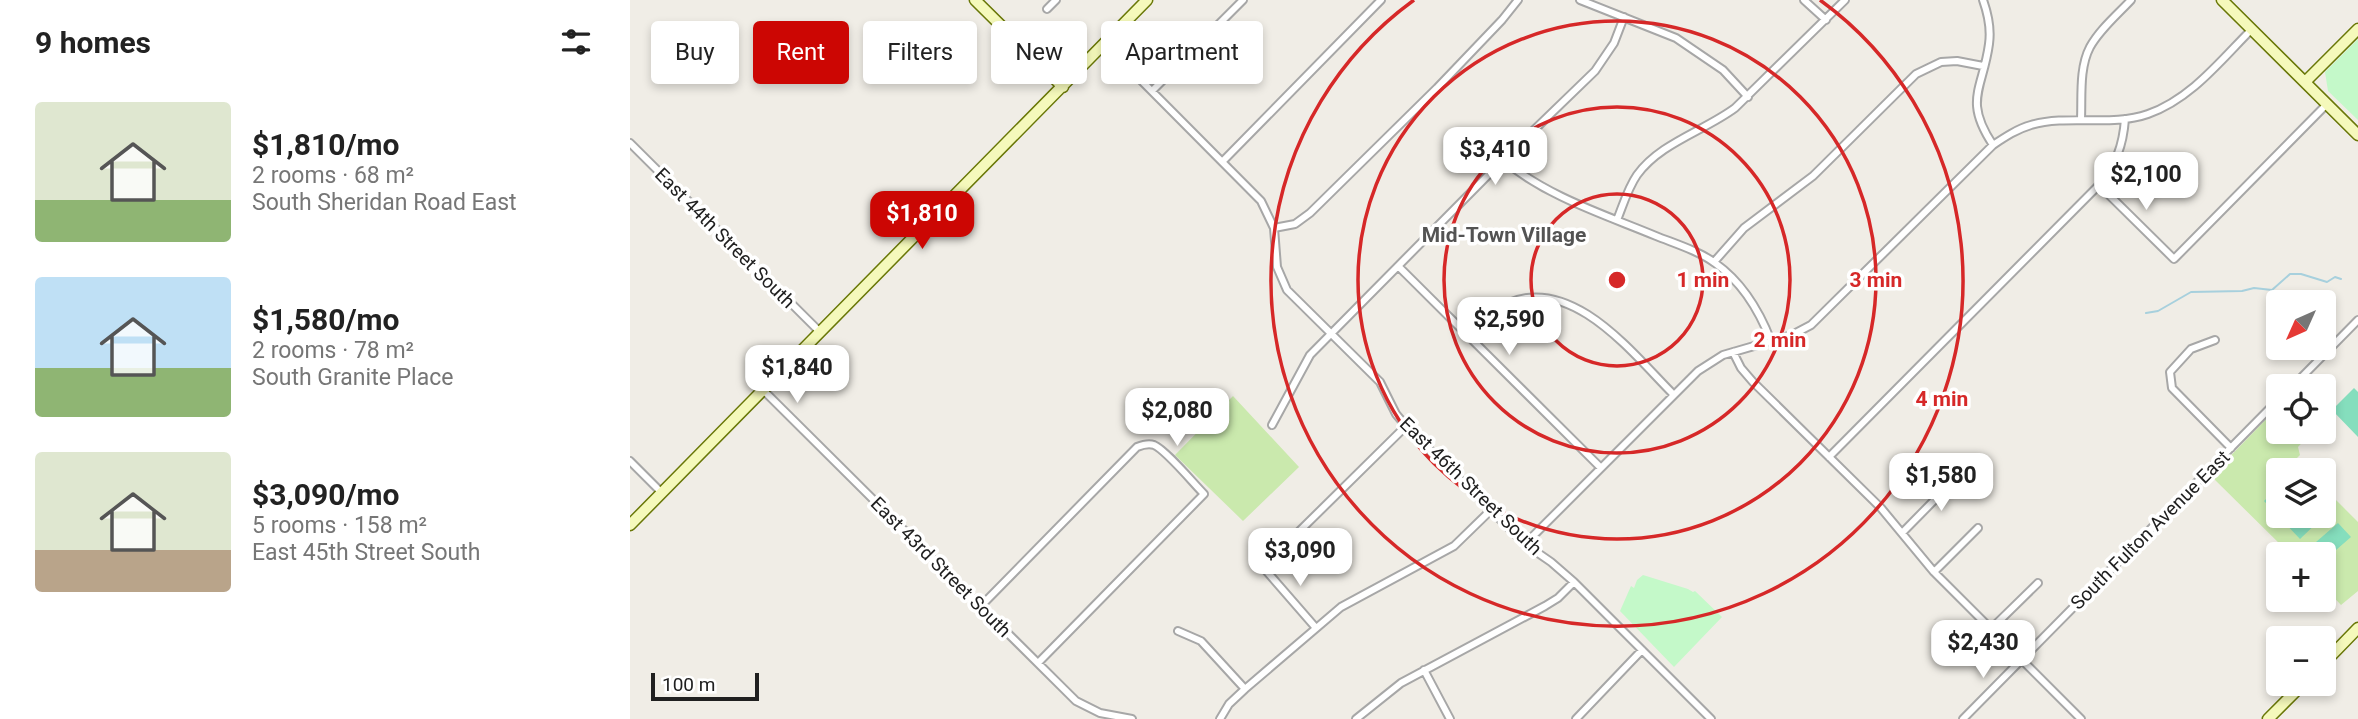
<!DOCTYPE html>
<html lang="en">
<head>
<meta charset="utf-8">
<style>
	:root { --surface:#fff; --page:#f2f2f2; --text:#222; --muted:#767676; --accent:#cc0603 }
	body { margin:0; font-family:Roboto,sans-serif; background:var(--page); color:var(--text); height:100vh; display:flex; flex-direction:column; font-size:26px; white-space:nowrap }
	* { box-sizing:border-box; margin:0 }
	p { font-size:23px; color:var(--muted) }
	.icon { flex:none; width:38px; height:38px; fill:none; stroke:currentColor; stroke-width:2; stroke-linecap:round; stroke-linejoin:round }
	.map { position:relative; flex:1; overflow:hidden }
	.side { display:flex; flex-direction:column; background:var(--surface); width:630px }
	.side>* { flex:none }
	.banner { position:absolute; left:21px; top:21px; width:665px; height:63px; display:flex; gap:14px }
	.needle { width:46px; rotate:225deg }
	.tools { position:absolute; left:1636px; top:290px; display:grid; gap:14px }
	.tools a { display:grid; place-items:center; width:70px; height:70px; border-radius:7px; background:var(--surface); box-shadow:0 4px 10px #0003; font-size:35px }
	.scale { position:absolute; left:21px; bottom:18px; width:108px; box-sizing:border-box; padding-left:7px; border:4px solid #202020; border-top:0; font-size:19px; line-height:24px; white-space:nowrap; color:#202020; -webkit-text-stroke:5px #fff; paint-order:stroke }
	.price { position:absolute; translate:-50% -60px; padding:0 16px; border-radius:14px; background:#fff; color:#222; font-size:23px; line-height:46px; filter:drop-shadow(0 2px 4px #0008) }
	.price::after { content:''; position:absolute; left:50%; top:42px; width:21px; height:16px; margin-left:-10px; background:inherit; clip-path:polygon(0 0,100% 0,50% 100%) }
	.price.on { background:var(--accent); color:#fff }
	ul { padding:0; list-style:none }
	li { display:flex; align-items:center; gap:21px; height:175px; padding:0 35px }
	li span { display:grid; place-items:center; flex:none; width:196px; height:140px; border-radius:7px; color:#555 }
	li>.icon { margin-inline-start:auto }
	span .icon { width:84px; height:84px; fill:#fffc; stroke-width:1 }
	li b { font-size:30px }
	h2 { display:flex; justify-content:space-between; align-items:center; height:84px; padding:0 35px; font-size:30px }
	.chip { padding:0 24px; border-radius:7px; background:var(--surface); box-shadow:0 4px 10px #0003; font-size:24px; line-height:63px }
	.chip.on { background:var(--accent); color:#fff }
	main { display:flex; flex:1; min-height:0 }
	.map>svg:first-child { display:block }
	.grass { fill:#cae9ad }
	.park { fill:#c4f9c9 }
	.pitch { fill:#85debd }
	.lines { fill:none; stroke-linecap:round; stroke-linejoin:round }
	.stream { stroke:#a7d0dd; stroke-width:2 }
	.street-casing { stroke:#a7a7a7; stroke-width:10 }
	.secondary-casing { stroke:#697707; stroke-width:13 }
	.street { stroke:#fff; stroke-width:6 }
	.secondary { stroke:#f5f9bb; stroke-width:10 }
	.ring { fill:none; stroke:#d62828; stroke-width:3.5 }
	.labels { text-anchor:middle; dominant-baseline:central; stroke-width:7; stroke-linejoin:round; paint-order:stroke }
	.street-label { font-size:19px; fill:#202020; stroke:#fff }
	.neighbourhood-label { font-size:21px; font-weight:bold; fill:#535353; stroke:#fff }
	.centre { fill:#d62828; stroke:#fff; stroke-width:3.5 }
	.ring-label { font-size:21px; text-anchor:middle; font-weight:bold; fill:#d62828; stroke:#fff; stroke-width:7; stroke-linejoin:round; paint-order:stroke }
</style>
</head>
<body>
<main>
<section class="side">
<h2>9 homes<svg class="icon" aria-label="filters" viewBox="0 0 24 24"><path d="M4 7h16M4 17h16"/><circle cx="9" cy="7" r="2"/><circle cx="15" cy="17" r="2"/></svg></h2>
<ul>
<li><span style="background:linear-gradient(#dfe7d0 70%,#8fb573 0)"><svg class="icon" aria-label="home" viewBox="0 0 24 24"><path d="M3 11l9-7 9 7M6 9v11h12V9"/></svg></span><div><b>$1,810/mo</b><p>2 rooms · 68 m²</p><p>South Sheridan Road East</p></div></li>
<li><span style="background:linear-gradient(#bfe0f5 65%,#8fb573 0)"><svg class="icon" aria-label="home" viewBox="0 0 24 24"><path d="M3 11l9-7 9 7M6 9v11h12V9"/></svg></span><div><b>$1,580/mo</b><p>2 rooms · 78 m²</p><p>South Granite Place</p></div></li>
<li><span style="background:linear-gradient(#dfe7d0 70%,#b9a48a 0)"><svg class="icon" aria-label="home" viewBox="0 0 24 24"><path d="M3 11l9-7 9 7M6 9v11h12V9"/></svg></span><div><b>$3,090/mo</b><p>5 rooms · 158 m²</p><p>East 45th Street South</p></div></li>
</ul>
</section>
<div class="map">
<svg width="1728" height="719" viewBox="0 0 1728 719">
	<rect width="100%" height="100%" fill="#f0ede6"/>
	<path class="grass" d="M 603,396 L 669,467 L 613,521 L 545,455 Z
		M 1648,407 L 1648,432 L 1682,432 L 1668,447 L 1670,455 L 1666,459 L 1677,471 L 1648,471 L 1648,516 L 1694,516 L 1695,481 L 1701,488 L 1698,492 L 1728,522 L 1728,591 L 1711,605 L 1694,587 L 1694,555 L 1661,555 L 1581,476 Z"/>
	<path class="park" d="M 1728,39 L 1728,120 L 1698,91 L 1695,72 Z
		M 1013,575 L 1058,589 L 1063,592 L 1065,591 L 1092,617 L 1044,667 L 990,611 L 1001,586 L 1004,588 L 1007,580 Z"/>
	<path class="pitch" d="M 1724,388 L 1728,392 L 1728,437 L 1702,410 Z
		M 1648,487 L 1648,516 L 1694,516 L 1670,539 L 1634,501 Z
		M 1708,523 L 1721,537 L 1698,557 L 1686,542 Z"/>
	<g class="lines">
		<path class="stream" d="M 1516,313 L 1528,311 L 1561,292 L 1612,291 L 1624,288 L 1642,290 L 1660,274 L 1671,274 L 1697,282 L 1705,277 L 1711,279"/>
		<g class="street-casing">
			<path id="street" d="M 950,0 L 1046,38 L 1093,70 L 1118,97
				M 1174,0 L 1196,20
				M 1353,0 C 1358,14 1361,30 1359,44 C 1353,89 1333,100 1363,145
				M 417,9 L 426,0
				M 475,44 L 631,201 L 644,228 L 647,267 L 657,290 L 750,382 L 766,414 L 776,426 L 895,544 L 921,562 L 944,582 L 1081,719
				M 522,91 L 613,0
				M 1451,119 C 1452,96 1449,68 1460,47 C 1470,29 1487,15 1501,0
				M 0,143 L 190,332
				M 873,160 C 918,197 973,214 1026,236 C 1046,244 1069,251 1085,263 C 1112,282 1129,310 1141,341
				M 593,161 L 751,0
				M 1469,185 L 1544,259 L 1697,104
				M 987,220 C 993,205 998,188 1007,175 C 1030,143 1074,131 1105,108 L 1215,0
				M 644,228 L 665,224 L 680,213 L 807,88 L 872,20 L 888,0
				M 1084,262 L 1114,228 L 1183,176 L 1286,74 L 1311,62 L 1327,61 L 1353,66
				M 768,266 L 971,468
				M 838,335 C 850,323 861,311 876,304 C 942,274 1002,353 1043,394
				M 1585,340 L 1561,349 L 1540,372 L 1542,388 L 1601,448
				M 1103,352 L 1111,368 L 1123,382 L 1251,508 L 1304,572 L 1451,719
				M 1662,387 L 1728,320
				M 133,390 L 446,701 L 470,713 L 502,719
				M 642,425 L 680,355 L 873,160 L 965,71 L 984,43 L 994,17
				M 1199,457 L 1469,185 C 1486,164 1493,146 1495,119
				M 0,461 L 32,493
				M 1272,533 L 1330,474
				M 895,544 L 1068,371 L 1093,355 L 1162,335 L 1181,325 L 1363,145 C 1375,137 1387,129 1401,125 C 1439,114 1481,127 1518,114 C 1561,99 1591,60 1622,29
				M 1304,572 L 1348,528
				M 350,607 L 507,447 C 512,445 518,443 524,445 C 536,450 563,483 574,494 L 408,663
				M 686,628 L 633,567 L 776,426
				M 1361,629 L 1408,583
				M 548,631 L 571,641 L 615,689
				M 794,670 L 820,719
				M 590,719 L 599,704 L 615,689 L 711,607 L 824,546 L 861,510
				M 726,719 L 771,683 L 915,606 L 928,598 L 944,582
				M 946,719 L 1012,650
				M 1333,719 L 1648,400"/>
		</g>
		<g class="secondary-casing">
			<path id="secondary" d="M 345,0 L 433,87
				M 1592,0 L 1728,135
				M 1675,82 L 1728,29
				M 0,525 L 517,0
				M 1694,663 L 1728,628
				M 1638,719 L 1673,684"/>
		</g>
		<use href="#street" class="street"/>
		<use href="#secondary" class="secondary"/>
	</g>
	<g class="ring">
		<circle cx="987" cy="280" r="86"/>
		<circle cx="987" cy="280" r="173"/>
		<circle cx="987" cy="280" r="259"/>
		<path d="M1190 0A346 346 0 1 1 784 0"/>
	</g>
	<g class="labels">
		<g class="street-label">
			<text transform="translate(95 238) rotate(45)">East 44th Street South</text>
			<text transform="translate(841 486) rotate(44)">East 46th Street South</text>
			<text transform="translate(1520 530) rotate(-45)">South Fulton Avenue East</text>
			<text transform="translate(311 567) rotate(45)">East 43rd Street South</text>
		</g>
		<g class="neighbourhood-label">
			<text x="874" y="235">Mid-Town Village</text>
		</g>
	</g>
	<circle cx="987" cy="280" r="10" class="centre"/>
	<g class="ring-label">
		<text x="1073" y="287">1 min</text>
		<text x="1246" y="287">3 min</text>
		<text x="1150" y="347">2 min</text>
		<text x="1312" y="406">4 min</text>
	</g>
</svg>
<div class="tools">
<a><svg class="needle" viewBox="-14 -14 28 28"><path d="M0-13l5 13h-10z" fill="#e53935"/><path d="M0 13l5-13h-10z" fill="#767676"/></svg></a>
<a><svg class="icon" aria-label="locate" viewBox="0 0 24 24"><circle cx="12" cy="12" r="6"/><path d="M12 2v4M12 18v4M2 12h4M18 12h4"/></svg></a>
<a><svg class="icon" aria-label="layers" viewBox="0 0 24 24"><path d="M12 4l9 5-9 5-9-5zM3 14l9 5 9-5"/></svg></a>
<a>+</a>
<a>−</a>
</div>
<div class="scale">100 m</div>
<b class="price" style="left:865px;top:187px">$3,410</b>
<b class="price" style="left:1516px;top:212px">$2,100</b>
<b class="price on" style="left:292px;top:251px">$1,810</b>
<b class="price" style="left:879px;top:357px">$2,590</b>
<b class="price" style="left:167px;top:405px">$1,840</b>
<b class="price" style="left:547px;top:448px">$2,080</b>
<b class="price" style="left:1311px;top:513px">$1,580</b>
<b class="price" style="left:670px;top:588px">$3,090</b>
<b class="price" style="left:1353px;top:680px">$2,430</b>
<div class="banner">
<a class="chip">Buy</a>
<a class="chip on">Rent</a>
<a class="chip">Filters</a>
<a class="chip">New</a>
<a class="chip">Apartment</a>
</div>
</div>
</main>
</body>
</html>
